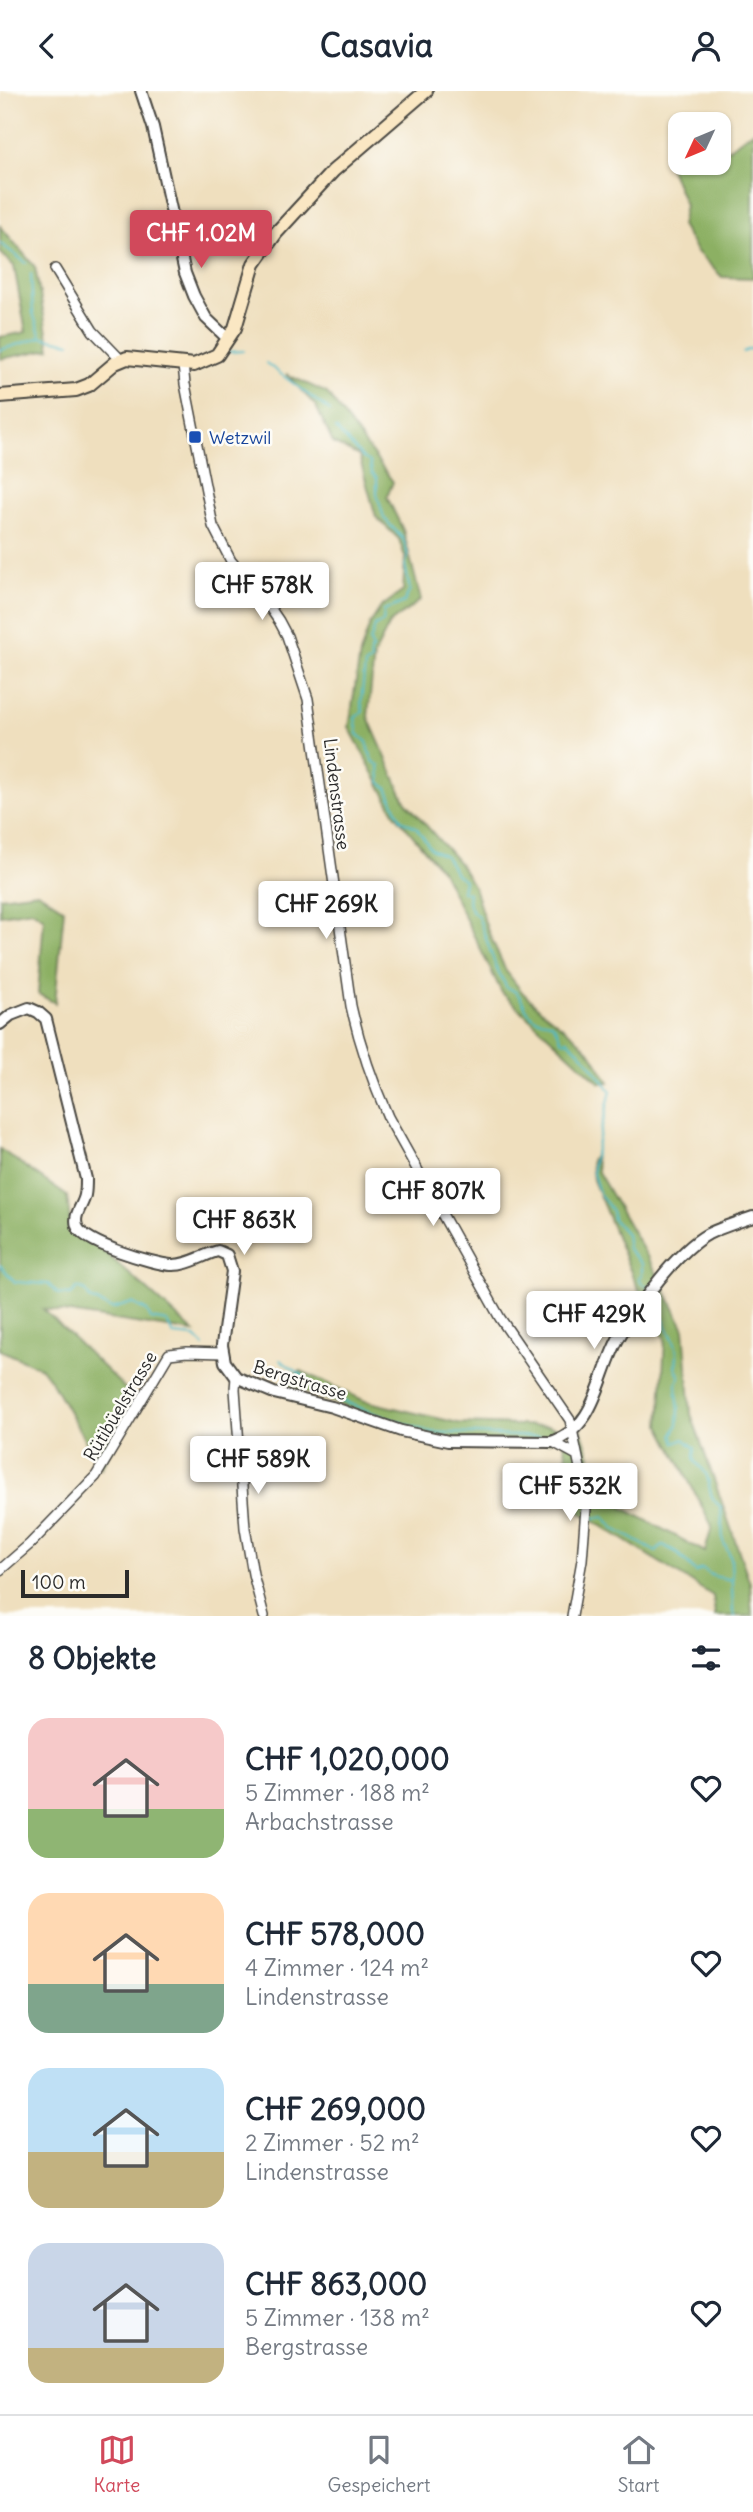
<!DOCTYPE html>
<html lang="de">
<head>
<meta charset="utf-8">
<style>
	:root { --surface:#fff; --page:#f6f6f7; --text:#1f2937; --muted:#747a83; --line:#e0e1e3; --accent:#d1495b }
	body { margin:0; font-family:Delius,sans-serif; background:var(--page); color:var(--text); height:100vh; display:flex; flex-direction:column; font-size:26px; white-space:nowrap }
	* { box-sizing:border-box; margin:0 }
	p { font-size:23px; color:var(--muted) }
	.icon { flex:none; width:38px; height:38px; fill:none; stroke:currentColor; stroke-width:2; stroke-linecap:round; stroke-linejoin:round }
	.map { position:relative; height:1525px; overflow:hidden }
	.drawer { display:flex; flex-direction:column; background:var(--surface); flex:1 }
	.drawer>* { flex:none }
	.needle { width:46px; rotate:226deg }
	.tools { position:absolute; left:668px; top:21px; display:grid; gap:14px }
	.tools a { display:grid; place-items:center; width:63px; height:63px; border-radius:14px; background:var(--surface); box-shadow:0 2px 5px #0004; font-size:35px }
	.scale { position:absolute; left:21px; bottom:18px; width:108px; box-sizing:border-box; padding-left:7px; border:4px solid #2b2b2b; border-top:0; font-size:19px; line-height:24px; white-space:nowrap; color:#2b2b2b; -webkit-text-stroke:5px #fdfcf7; paint-order:stroke }
	.price { position:absolute; translate:-50% -60px; padding:0 16px; border-radius:7px; background:#fff; color:#222; font-size:23px; line-height:46px; filter:drop-shadow(0 2px 4px #0008) }
	.price::after { content:''; position:absolute; left:50%; top:42px; width:21px; height:16px; margin-left:-10px; background:inherit; clip-path:polygon(0 0,100% 0,50% 100%) }
	.price.active { background:var(--accent); color:#fff }
	ul { padding:0; list-style:none }
	li { display:flex; align-items:center; gap:21px; height:175px; padding:0 28px }
	li span { display:grid; place-items:center; flex:none; width:196px; height:140px; border-radius:21px; color:#555 }
	li>.icon { margin-inline-start:auto }
	span .icon { width:84px; height:84px; fill:#fffc; stroke-width:1 }
	li b { font-size:30px }
	h2 { display:flex; justify-content:space-between; align-items:center; height:84px; padding:0 28px; font-size:30px }
	header { display:flex; justify-content:space-between; align-items:center; height:91px; padding:0 28px; background:var(--surface); font-size:32px; font-weight:700 }
	.menu { display:flex; justify-content:space-around; align-items:center; height:98px; border-top:2px solid var(--line); background:var(--surface); font-size:19px; color:var(--muted) }
	.menu a { display:grid; justify-items:center; gap:4px }
	.menu .active { color:var(--accent) }
	.map>svg:first-child { display:block }
	.forest { fill:#8cb064; stroke:#5c6e48; stroke-width:2 }
	.lines { fill:none; stroke-linecap:round; stroke-linejoin:round }
	.stream { stroke:#4cb9c7; stroke-width:2 }
	.minor-casing { stroke:#484641; stroke-width:12 }
	.tertiary-casing { stroke:#484641; stroke-width:14 }
	.secondary-casing { stroke:#484641; stroke-width:16 }
	.minor { stroke:#fff; stroke-width:9 }
	.tertiary { stroke:#fff; stroke-width:10 }
	.secondary { stroke:#fae7c3; stroke-width:12 }
	.transit-dot { fill:#1a4fb4; stroke:#fdfcf7; stroke-width:2.5 }
	.labels { text-anchor:middle; dominant-baseline:central; stroke-width:5; stroke-linejoin:round; paint-order:stroke }
	.transit-label { font-size:18px; fill:#164399; stroke:#fdfcf7; text-anchor:start }
	.street-label { font-size:18px; fill:#2b2b2b; stroke:#fdfcf7 }
</style>
</head>
<body>
<header><svg class="icon" aria-label="back" viewBox="0 0 24 24"><path d="M15 5l-7 7 7 7"/></svg>Casavia<svg class="icon" aria-label="person" viewBox="0 0 24 24"><circle cx="12" cy="8" r="4"/><path d="M4 21q1-7 8-7t8 7"/></svg></header>
<div class="map">
<svg width="753" height="1525" viewBox="0 0 753 1525">
	<rect width="100%" height="100%" fill="#fdfcf7"/>
	<filter id="ink" filterUnits="userSpaceOnUse"><feTurbulence type="fractalNoise" baseFrequency=".0143" numOctaves="2"/><feDisplacementMap in="SourceGraphic" scale="14" xChannelSelector="R" yChannelSelector="G"/><feConvolveMatrix kernelMatrix="1 2 1 2 8 2 1 2 1" color-interpolation-filters="sRGB"/></filter>
	<filter id="wash" filterUnits="userSpaceOnUse"><feTurbulence type="fractalNoise" baseFrequency=".00686" numOctaves="4" result="noise"/><feDisplacementMap in="SourceGraphic" scale="28" xChannelSelector="R" yChannelSelector="G"/><feGaussianBlur stdDeviation="1.57" result="paint"/><feColorMatrix in="noise" values="0 0 0 0 0 0 0 0 0 0 0 0 0 0 0 0 0 1.4 0 .05"/><feComposite in="paint" operator="in"/></filter>
	<g filter="url(#wash)">
		<rect width="100%" height="100%" fill="#efdfbe"/>
		<path class="forest" d="M 753,40 L 753,187 L 722,186 L 696,160 L 681,134 L 685,114 L 669,75 L 681,72 L 719,72 L 719,60 L 728,58 Z
			M 0,135 L 35,176 L 50,258 L 0,268 L 0,246 L 26,241 L 14,175 L 0,161 Z
			M 286,283 L 327,302 L 393,391 L 387,406 L 403,439 L 421,509 L 390,532 L 374,564 L 368,626 L 405,710 L 459,772 L 474,796 L 487,838 L 506,880 L 523,902 L 541,919 L 573,944 L 592,963 L 609,991 L 600,992 L 502,902 L 442,780 L 395,723 L 349,636 L 360,563 L 370,533 L 381,516 L 403,500 L 405,466 L 399,448 L 376,426 L 359,365 L 333,352 L 316,315 Z
			M 38,801 L 64,818 L 55,912 L 38,903 L 44,827 L 32,819 L 0,824 L 0,806 Z
			M 0,1058 L 67,1105 L 71,1138 L 97,1154 L 194,1241 L 43,1218 L 138,1310 L 101,1377 L 53,1293 L 41,1277 L 0,1259 Z
			M 594,1065 L 598,1081 L 655,1179 L 684,1238 L 691,1323 L 750,1492 L 752,1525 L 715,1525 L 713,1505 L 578,1420 L 564,1352 L 581,1338 L 603,1406 L 705,1461 L 712,1435 L 660,1334 L 665,1248 L 635,1191 L 593,1089 L 591,1069 Z
			M 301,1280 L 365,1310 L 458,1332 L 548,1335 L 556,1337 L 551,1351 L 472,1351 L 411,1341 L 283,1292 Z"/>
		<g class="lines">
			<path class="stream" d="M 0,152 L 26,172
				M 31,183 L 33,222 L 41,246
				M 0,259 L 41,246 L 70,252
				M 227,261 L 244,260
				M 743,261 L 753,257
				M 266,272 L 330,320
				M 336,338 L 363,367 L 370,371 L 372,382 L 377,387 L 377,403 L 384,427 L 403,448 L 406,456 L 408,465 L 405,474 L 410,499 L 404,511 L 384,520 L 383,531 L 375,535 L 370,551 L 373,558 L 370,560 L 371,570 L 365,574 L 361,611 L 363,620 L 355,627 L 358,643 L 367,651 L 372,669 L 379,675 L 380,691 L 387,697 L 401,729 L 416,736 L 431,758 L 445,765 L 456,783 L 464,789 L 462,801 L 469,802 C 467,813 469,819 478,825 L 496,876 L 507,897 C 522,901 521,912 529,922 C 536,931 541,928 550,931 C 557,934 558,944 563,950 L 568,949 L 585,966 L 611,1000 L 593,1070 L 593,1083 L 599,1102 L 612,1120 L 613,1128 L 626,1143 L 628,1158 L 642,1173 L 642,1184 L 639,1187 L 642,1193 L 648,1195
				M 0,1174 L 15,1191 L 48,1193 L 58,1203 L 71,1204 L 78,1197 L 86,1200 L 90,1208 L 112,1218 L 132,1212 L 147,1220 L 151,1228 L 167,1231 L 173,1244 L 195,1246 L 204,1255
				M 653,1202 C 658,1209 658,1216 661,1224 C 669,1243 682,1255 675,1276 L 680,1286 L 676,1293 L 679,1319 L 678,1333 L 673,1344 L 675,1352 L 684,1348 L 695,1357 C 692,1373 697,1371 705,1381 C 712,1391 705,1404 721,1416 L 723,1450 L 731,1467 L 733,1521 L 735,1525
				M 280,1269 L 302,1284 L 315,1299 L 373,1322 L 429,1341 L 540,1346
				M 583,1371 L 590,1390 L 590,1423 L 595,1427 L 604,1426 L 615,1438 L 656,1461 L 663,1454 L 676,1461 L 696,1481 L 702,1478 L 713,1485 L 732,1489"/>
		</g>
	</g>
	<g filter="url(#ink)">
		<g class="lines">
			<g class="minor-casing">
				<path id="minor" d="M 55,178 L 93,240 L 121,269
					M 183,274 L 185,293 L 213,435 L 231,470 L 264,508 L 279,530 L 287,545 L 308,608 L 351,915 C 360,954 372,990 388,1026 L 500,1227 L 570,1329 L 584,1396 L 586,1417 L 582,1469 L 572,1525
					M 236,1286 L 235,1298 L 245,1437 L 253,1483 L 264,1525
					M 553,1351 L 575,1363
					M 0,1479 L 30,1453 L 96,1385 L 169,1263 L 187,1261 L 223,1262"/>
			</g>
			<g class="tertiary-casing">
				<path id="tertiary" d="M 141,0 L 153,36 L 185,182 L 194,205 L 206,227 L 228,248
					M 0,933 L 11,924 L 29,917 L 38,921 L 46,928 L 86,1088 C 86,1093 86,1099 85,1104 C 83,1115 73,1123 77,1135 C 82,1152 154,1173 171,1174 C 187,1175 203,1164 218,1160 L 227,1164 L 232,1180 L 222,1254 L 225,1271 L 236,1286 L 274,1302 L 332,1316 L 401,1340 L 448,1350 L 551,1351 C 599,1336 598,1280 621,1243 C 639,1213 677,1160 708,1143 C 722,1136 738,1131 753,1126"/>
			</g>
			<g class="secondary-casing">
				<path id="secondary" d="M 0,305 L 76,299 L 89,294 L 115,272 L 127,267 L 194,274 L 217,264 L 235,237 L 254,173 L 276,142 L 333,80 L 426,0"/>
			</g>
			<use href="#minor" class="minor"/>
			<use href="#tertiary" class="tertiary"/>
			<use href="#secondary" class="secondary"/>
		</g>
	</g>
	<rect class="transit-dot" x="188" y="339" width="14" height="14" rx="3.5"/>
	<g class="labels">
		<g class="transit-label">
			<text x="209" y="346">Wetzwil</text>
		</g>
		<g class="street-label">
			<text transform="translate(337 703) rotate(83)">Lindenstrasse</text>
			<text transform="translate(300 1289) rotate(17)">Bergstrasse</text>
			<text transform="translate(120 1315) rotate(-59)">Rütibüelstrasse</text>
		</g>
	</g>
</svg>
<div class="tools">
<a><svg class="needle" viewBox="-14 -14 28 28"><path d="M0-13l5 13h-10z" fill="#e53935"/><path d="M0 13l5-13h-10z" fill="#747a83"/></svg></a>
</div>
<div class="scale">100 m</div>
<b class="price active" style="left:201px;top:179px">CHF 1.02M</b>
<b class="price" style="left:262px;top:531px">CHF 578K</b>
<b class="price" style="left:326px;top:850px">CHF 269K</b>
<b class="price" style="left:433px;top:1137px">CHF 807K</b>
<b class="price" style="left:244px;top:1166px">CHF 863K</b>
<b class="price" style="left:594px;top:1260px">CHF 429K</b>
<b class="price" style="left:258px;top:1405px">CHF 589K</b>
<b class="price" style="left:570px;top:1432px">CHF 532K</b>
</div>
<section class="drawer">
<h2>8 Objekte<svg class="icon" aria-label="filters" viewBox="0 0 24 24"><path d="M4 7h16M4 17h16"/><circle cx="9" cy="7" r="2"/><circle cx="15" cy="17" r="2"/></svg></h2>
<ul>
<li><span style="background:linear-gradient(#f6c9c9 65%,#8fb573 0)"><svg class="icon" aria-label="home" viewBox="0 0 24 24"><path d="M3 11l9-7 9 7M6 9v11h12V9"/></svg></span><div><b>CHF 1,020,000</b><p>5 Zimmer · 188 m²</p><p>Arbachstrasse</p></div><svg class="icon" aria-label="heart" viewBox="0 0 24 24"><path d="M12 20l-8-8c-3-5 5-10 8-4 3-6 11-1 8 4z"/></svg></li>
<li><span style="background:linear-gradient(#ffd9b3 65%,#7fa58c 0)"><svg class="icon" aria-label="home" viewBox="0 0 24 24"><path d="M3 11l9-7 9 7M6 9v11h12V9"/></svg></span><div><b>CHF 578,000</b><p>4 Zimmer · 124 m²</p><p>Lindenstrasse</p></div><svg class="icon" aria-label="heart" viewBox="0 0 24 24"><path d="M12 20l-8-8c-3-5 5-10 8-4 3-6 11-1 8 4z"/></svg></li>
<li><span style="background:linear-gradient(#bfe0f5 60%,#c2b280 0)"><svg class="icon" aria-label="home" viewBox="0 0 24 24"><path d="M3 11l9-7 9 7M6 9v11h12V9"/></svg></span><div><b>CHF 269,000</b><p>2 Zimmer · 52 m²</p><p>Lindenstrasse</p></div><svg class="icon" aria-label="heart" viewBox="0 0 24 24"><path d="M12 20l-8-8c-3-5 5-10 8-4 3-6 11-1 8 4z"/></svg></li>
<li><span style="background:linear-gradient(#c9d6e8 75%,#c2b280 0)"><svg class="icon" aria-label="home" viewBox="0 0 24 24"><path d="M3 11l9-7 9 7M6 9v11h12V9"/></svg></span><div><b>CHF 863,000</b><p>5 Zimmer · 138 m²</p><p>Bergstrasse</p></div><svg class="icon" aria-label="heart" viewBox="0 0 24 24"><path d="M12 20l-8-8c-3-5 5-10 8-4 3-6 11-1 8 4z"/></svg></li>
</ul>
</section>
<nav class="menu">
<a class="active"><svg class="icon" aria-label="map" viewBox="0 0 24 24"><path d="M3 6l6-2 6 2 6-2v14l-6 2-6-2-6 2zM9 4v14M15 6v14"/></svg>Karte</a>
<a><svg class="icon" aria-label="saved" viewBox="0 0 24 24"><path d="M7 4h10v16l-5-4-5 4z"/></svg>Gespeichert</a>
<a><svg class="icon" aria-label="home" viewBox="0 0 24 24"><path d="M3 11l9-7 9 7M6 9v11h12V9"/></svg>Start</a>
</nav>
</body>
</html>
